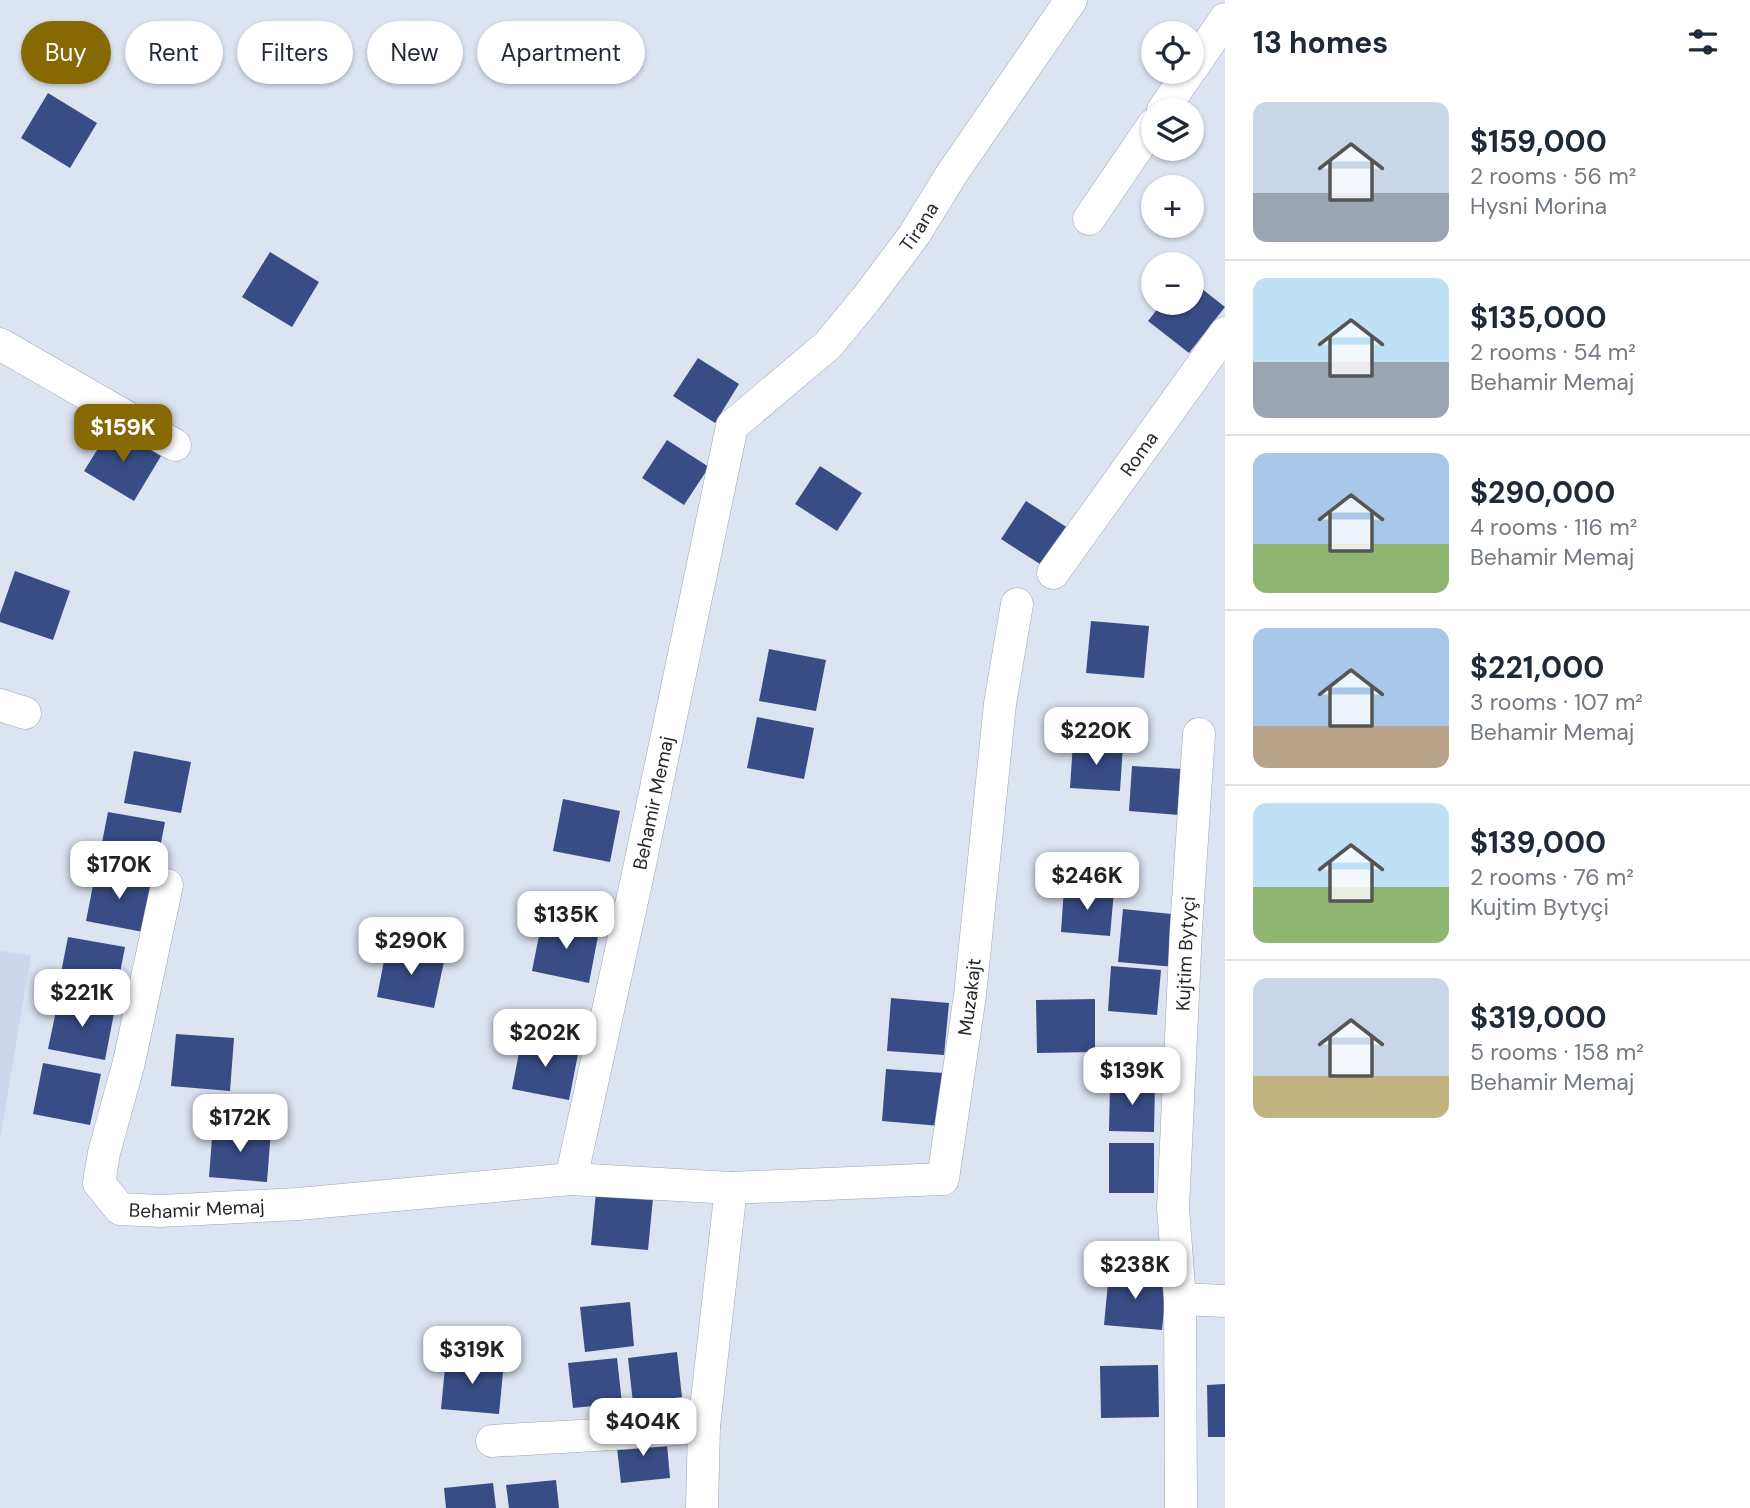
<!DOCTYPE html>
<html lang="en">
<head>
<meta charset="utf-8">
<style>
	:root { --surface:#fff; --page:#f2f2f3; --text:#1f2937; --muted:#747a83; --line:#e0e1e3; --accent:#866903 }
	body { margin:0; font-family:"DM Sans",sans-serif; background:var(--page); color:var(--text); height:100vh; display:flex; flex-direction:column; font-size:26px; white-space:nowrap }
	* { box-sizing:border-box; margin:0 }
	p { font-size:23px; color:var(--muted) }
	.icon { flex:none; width:38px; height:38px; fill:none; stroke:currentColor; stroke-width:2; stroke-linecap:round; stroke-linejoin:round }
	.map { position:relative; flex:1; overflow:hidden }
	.sheet { display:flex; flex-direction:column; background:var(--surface); width:525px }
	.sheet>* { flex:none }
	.hud { position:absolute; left:21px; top:21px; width:665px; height:63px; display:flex; gap:14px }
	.tools { position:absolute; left:1141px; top:21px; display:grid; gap:14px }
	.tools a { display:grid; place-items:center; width:63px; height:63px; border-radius:50%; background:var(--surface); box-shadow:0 2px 5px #0004; font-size:35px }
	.price { position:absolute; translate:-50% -60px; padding:0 16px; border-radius:14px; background:#fff; color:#222; font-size:23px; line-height:46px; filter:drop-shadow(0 2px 4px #0008) }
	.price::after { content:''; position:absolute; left:50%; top:42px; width:21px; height:16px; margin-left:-10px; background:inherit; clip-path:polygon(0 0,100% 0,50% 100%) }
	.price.selected { background:var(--accent); color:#fff }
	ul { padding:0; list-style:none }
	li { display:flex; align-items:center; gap:21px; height:175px; padding:0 28px }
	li+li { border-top:2px solid var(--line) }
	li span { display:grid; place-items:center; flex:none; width:196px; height:140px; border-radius:14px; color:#555 }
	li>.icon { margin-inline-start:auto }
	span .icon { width:84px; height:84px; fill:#fffc; stroke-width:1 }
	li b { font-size:30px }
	h2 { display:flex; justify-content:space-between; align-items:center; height:84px; padding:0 28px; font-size:30px }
	.chip { padding:0 24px; border-radius:32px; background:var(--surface); box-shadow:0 2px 5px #0004; font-size:24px; line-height:63px }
	.chip.selected { background:var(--accent); color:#fff }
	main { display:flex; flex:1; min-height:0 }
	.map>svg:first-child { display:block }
	.built { fill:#ced7ec }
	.building { fill:#384d86 }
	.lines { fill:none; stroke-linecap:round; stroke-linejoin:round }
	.minor-casing { stroke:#9fa5b3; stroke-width:33 }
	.minor { stroke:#fff; stroke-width:32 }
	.labels { text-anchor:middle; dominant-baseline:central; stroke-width:7; stroke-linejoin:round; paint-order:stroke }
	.street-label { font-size:19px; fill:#24272c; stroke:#eaf0fe }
</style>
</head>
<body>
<main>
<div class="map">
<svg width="1225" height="1508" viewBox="0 0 1225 1508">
	<rect width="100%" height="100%" fill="#dce3f1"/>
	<path class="built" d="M 0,951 L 31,955 L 0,1141 Z"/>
	<path class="building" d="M 48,93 L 97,123 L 70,168 L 21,138 Z
		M 270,252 L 319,282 L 292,327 L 242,297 Z
		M 1192,281 L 1225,307 L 1189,353 L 1148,321 L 1162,303 L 1192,303 Z
		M 698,358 L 739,384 L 715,423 L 673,396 Z
		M 112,426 L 161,456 L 134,501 L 84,471 Z
		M 667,440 L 709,467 L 684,505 L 642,478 Z
		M 820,466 L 862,493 L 837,531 L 795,504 Z
		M 1026,501 L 1068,528 L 1043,566 L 1001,539 Z
		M 15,571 L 70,591 L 53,640 L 0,622 L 0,614 Z
		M 1091,621 L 1149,626 L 1144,678 L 1086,673 Z
		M 769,649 L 826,660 L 816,711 L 759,701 Z
		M 757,717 L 814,728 L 804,779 L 747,768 Z
		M 1073,742 L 1123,746 L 1120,791 L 1070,788 Z
		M 134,751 L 191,762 L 181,813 L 124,803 Z
		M 1132,766 L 1182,769 L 1179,815 L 1129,811 Z
		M 563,799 L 620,811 L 610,862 L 553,851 Z
		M 108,812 L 165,822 L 155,874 L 98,863 Z
		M 96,870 L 153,881 L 143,932 L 86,921 Z
		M 1064,888 L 1114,891 L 1110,936 L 1061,932 Z
		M 1123,909 L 1181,915 L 1175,967 L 1118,962 Z
		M 542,920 L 599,931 L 589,983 L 532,971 Z
		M 68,937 L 125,947 L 115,999 L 58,988 Z
		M 387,945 L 445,957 L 434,1008 L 377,997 Z
		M 1111,966 L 1161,970 L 1157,1015 L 1108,1011 Z
		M 59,997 L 115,1008 L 105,1060 L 48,1049 Z
		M 891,998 L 949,1003 L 944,1055 L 887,1051 Z
		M 1095,999 L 1095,1052 L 1037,1053 L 1036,1000 Z
		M 176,1034 L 234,1038 L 230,1091 L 171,1086 Z
		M 522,1037 L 579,1049 L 569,1100 L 512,1089 Z
		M 43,1063 L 101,1074 L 90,1125 L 33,1114 Z
		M 886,1069 L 944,1073 L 940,1126 L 882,1121 Z
		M 1110,1082 L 1155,1082 L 1154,1132 L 1109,1131 Z
		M 213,1125 L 271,1130 L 267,1182 L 209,1177 Z
		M 1109,1143 L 1154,1143 L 1154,1193 L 1109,1193 Z
		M 596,1192 L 653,1198 L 648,1250 L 591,1245 Z
		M 1109,1272 L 1167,1277 L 1162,1330 L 1104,1325 Z
		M 630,1302 L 634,1346 L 585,1352 L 580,1307 Z
		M 677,1352 L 682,1397 L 633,1403 L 628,1358 Z
		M 446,1357 L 504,1362 L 499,1414 L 441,1409 Z
		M 617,1358 L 622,1403 L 573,1408 L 568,1363 Z
		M 1158,1365 L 1159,1417 L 1101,1418 L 1100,1366 Z
		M 1225,1384 L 1225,1437 L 1208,1437 L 1207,1385 Z
		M 666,1433 L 670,1478 L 621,1483 L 616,1439 Z
		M 556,1480 L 559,1508 L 509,1508 L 506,1485 Z
		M 493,1483 L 496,1508 L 446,1508 L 444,1488 Z"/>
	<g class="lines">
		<g class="minor-casing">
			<g id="minor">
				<path d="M 1192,68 L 1225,19"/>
				<path d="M 1163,110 L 1189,72"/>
				<path d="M 1089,219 L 1153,125"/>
				<path d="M 0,344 L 175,445"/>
				<path id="s1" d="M 1053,573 L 1225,333"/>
				<path d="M 0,705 L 25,713"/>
				<path id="s2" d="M 167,885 L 129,1062 L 104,1153 L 99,1183 L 120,1209 L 160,1211 L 298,1204 L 571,1179 L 731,1188 L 943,1179 L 970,995 L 1000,704 L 1017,604"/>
				<path id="s3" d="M 571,1179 L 639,869 L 732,426 L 828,345 L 866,299 L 914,235 L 951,175 L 1071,0"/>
				<path d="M 1180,1299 L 1225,1301"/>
				<path d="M 492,1441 C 563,1436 633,1435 704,1426"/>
				<path d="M 702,1508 L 704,1426 L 731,1188"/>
				<path id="s4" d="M 1181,1508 L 1180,1299 L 1173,1208 L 1186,930 L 1199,734"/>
			</g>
		</g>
		<use href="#minor" class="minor"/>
	</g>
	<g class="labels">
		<g class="street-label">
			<text stroke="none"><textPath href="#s3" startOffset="1045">Tirana</textPath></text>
			<text stroke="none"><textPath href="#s1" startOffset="147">Roma</textPath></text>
			<text stroke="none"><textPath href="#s3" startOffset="385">Behamir Memaj</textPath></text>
			<text stroke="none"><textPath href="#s4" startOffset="555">Kujtim Bytyçi</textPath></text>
			<text stroke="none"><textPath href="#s2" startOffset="1348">Muzakajt</textPath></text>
			<text stroke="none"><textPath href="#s2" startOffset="416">Behamir Memaj</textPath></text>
		</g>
	</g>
</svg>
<div class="tools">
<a><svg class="icon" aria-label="locate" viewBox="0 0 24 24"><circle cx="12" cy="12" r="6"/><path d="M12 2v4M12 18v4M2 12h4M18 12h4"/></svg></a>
<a><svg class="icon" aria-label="layers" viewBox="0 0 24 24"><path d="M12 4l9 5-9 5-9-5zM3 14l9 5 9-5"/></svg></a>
<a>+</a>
<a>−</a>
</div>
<b class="price selected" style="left:123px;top:464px">$159K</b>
<b class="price" style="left:1096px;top:767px">$220K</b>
<b class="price" style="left:119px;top:901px">$170K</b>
<b class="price" style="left:1087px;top:912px">$246K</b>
<b class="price" style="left:566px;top:951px">$135K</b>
<b class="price" style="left:411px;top:977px">$290K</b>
<b class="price" style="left:82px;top:1029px">$221K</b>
<b class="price" style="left:545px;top:1069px">$202K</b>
<b class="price" style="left:1132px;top:1107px">$139K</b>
<b class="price" style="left:240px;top:1154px">$172K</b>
<b class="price" style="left:1135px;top:1301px">$238K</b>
<b class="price" style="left:472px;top:1386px">$319K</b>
<b class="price" style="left:643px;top:1458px">$404K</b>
<div class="hud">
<a class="chip selected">Buy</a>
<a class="chip">Rent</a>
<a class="chip">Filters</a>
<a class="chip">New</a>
<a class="chip">Apartment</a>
</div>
</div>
<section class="sheet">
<h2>13 homes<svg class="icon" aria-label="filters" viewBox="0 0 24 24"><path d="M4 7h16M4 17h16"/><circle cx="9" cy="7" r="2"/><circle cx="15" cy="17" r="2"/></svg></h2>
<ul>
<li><span style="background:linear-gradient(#c9d6e8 65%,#9aa5b1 0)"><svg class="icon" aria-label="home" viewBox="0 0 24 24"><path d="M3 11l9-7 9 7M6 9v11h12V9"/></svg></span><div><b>$159,000</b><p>2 rooms · 56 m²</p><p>Hysni Morina</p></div></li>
<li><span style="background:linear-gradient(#bfe0f5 60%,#9aa5b1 0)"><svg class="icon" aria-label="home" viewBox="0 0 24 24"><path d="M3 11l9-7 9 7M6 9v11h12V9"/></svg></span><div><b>$135,000</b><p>2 rooms · 54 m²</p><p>Behamir Memaj</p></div></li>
<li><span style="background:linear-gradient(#a9c7e8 65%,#8fb573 0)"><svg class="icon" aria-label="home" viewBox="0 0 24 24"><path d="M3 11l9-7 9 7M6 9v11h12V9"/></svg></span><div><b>$290,000</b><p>4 rooms · 116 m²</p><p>Behamir Memaj</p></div></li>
<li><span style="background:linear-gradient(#a9c7e8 70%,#b9a48a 0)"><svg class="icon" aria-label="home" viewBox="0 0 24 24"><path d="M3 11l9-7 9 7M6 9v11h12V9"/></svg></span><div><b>$221,000</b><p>3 rooms · 107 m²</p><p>Behamir Memaj</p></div></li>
<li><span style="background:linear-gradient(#bfe0f5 60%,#8fb573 0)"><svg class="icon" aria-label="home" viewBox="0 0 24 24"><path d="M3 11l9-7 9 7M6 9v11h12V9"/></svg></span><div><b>$139,000</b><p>2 rooms · 76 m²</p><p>Kujtim Bytyçi</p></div></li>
<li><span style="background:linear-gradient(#c9d6e8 70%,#c2b280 0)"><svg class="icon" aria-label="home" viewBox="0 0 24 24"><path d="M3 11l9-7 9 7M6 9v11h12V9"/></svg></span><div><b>$319,000</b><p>5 rooms · 158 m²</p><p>Behamir Memaj</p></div></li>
</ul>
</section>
</main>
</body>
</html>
